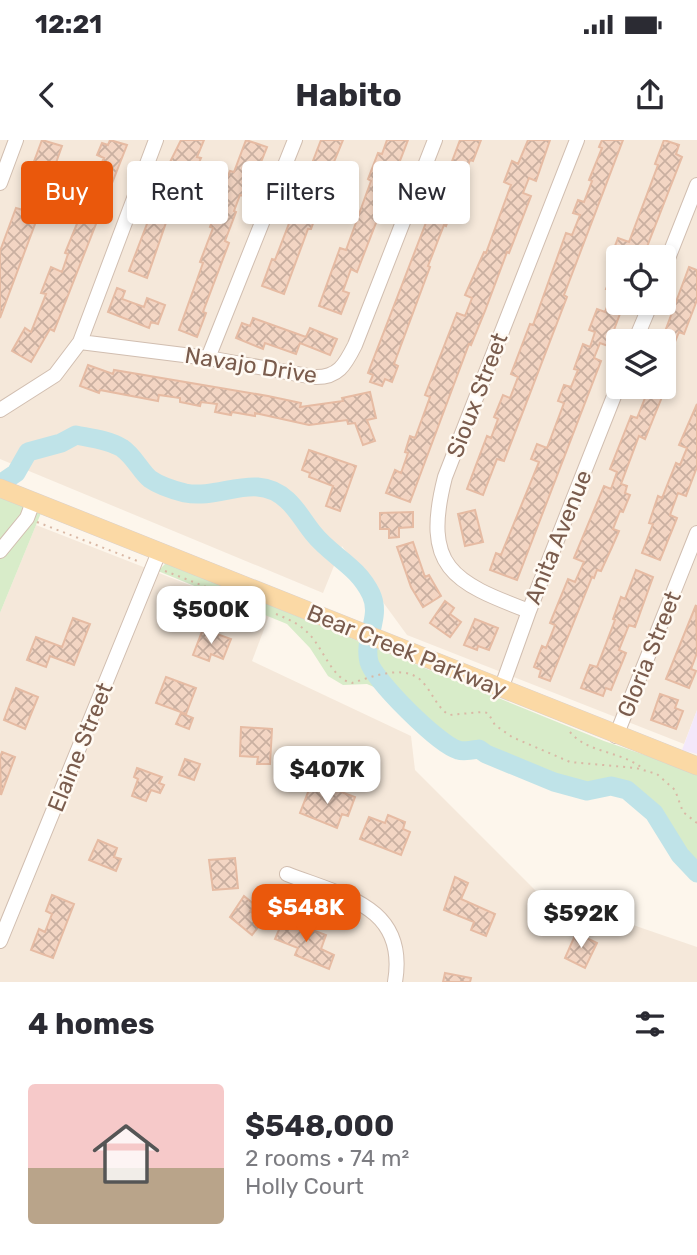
<!DOCTYPE html>
<html lang="en">
<head>
<meta charset="utf-8">
<style>
	:root { --surface:#fff; --page:#f2f2f3; --text:#2b2b33; --muted:#7c7c81; --line:#e1e1e2; --accent:#ea580c }
	body { margin:0; font-family:Rubik,sans-serif; background:var(--page); color:var(--text); height:100vh; display:flex; flex-direction:column; font-size:26px; white-space:nowrap }
	* { box-sizing:border-box; margin:0 }
	p { font-size:23px; color:var(--muted) }
	.icon { flex:none; width:38px; height:38px; fill:none; stroke:currentColor; stroke-width:2; stroke-linecap:round; stroke-linejoin:round }
	.map { position:relative; height:842px; overflow:hidden }
	.side { display:flex; flex-direction:column; background:var(--surface); flex:1 }
	.side>* { flex:none }
	.banner { position:absolute; left:21px; top:21px; width:656px; height:63px; display:flex; gap:14px }
	.buttons { position:absolute; left:606px; top:105px; display:grid; gap:14px }
	.buttons a { display:grid; place-items:center; width:70px; height:70px; border-radius:7px; background:var(--surface); box-shadow:0 4px 10px #0003; font-size:35px }
	.price { position:absolute; translate:-50% -60px; padding:0 16px; border-radius:14px; background:#fff; color:#222; font-size:23px; line-height:46px; filter:drop-shadow(0 2px 4px #0008) }
	.price::after { content:''; position:absolute; left:50%; top:42px; width:21px; height:16px; margin-left:-10px; background:inherit; clip-path:polygon(0 0,100% 0,50% 100%) }
	.price.selected { background:var(--accent); color:#fff }
	ul { padding:0; list-style:none }
	li { display:flex; align-items:center; gap:21px; height:175px; padding:0 28px }
	li+li { border-top:2px solid var(--line) }
	li span { display:grid; place-items:center; flex:none; width:196px; height:140px; border-radius:7px; color:#555 }
	li>.icon { margin-inline-start:auto }
	span .icon { width:84px; height:84px; fill:#fffc; stroke-width:1 }
	li b { font-size:30px }
	h2 { display:flex; justify-content:space-between; align-items:center; height:84px; padding:0 28px; font-size:30px }
	.pill { padding:0 24px; border-radius:7px; background:var(--surface); box-shadow:0 4px 10px #0003; font-size:24px; line-height:63px }
	.pill.selected { background:var(--accent); color:#fff }
	.status { display:flex; justify-content:space-between; align-items:center; height:49px; padding:0 35px; background:var(--surface); direction:ltr }
	.status svg { height:19px; fill:currentColor }
	header { display:flex; justify-content:space-between; align-items:center; height:91px; padding:0 28px; background:var(--surface); font-size:32px; font-weight:700 }
	.map>svg:first-child { display:block }
	.residential { fill:#f5e8da; fill-rule:evenodd }
	.education { fill:#f3e8fa }
	.green { fill:#d8ecc9 }
	.lines { fill:none; stroke-linecap:round; stroke-linejoin:round }
	.river { stroke:#bfe3e8; stroke-width:19 }
	.building { fill:url(#building-cross-hatch); stroke:#e6bba3; stroke-width:2 }
	.minor-casing { stroke:#d1beb0; stroke-width:16 }
	.major-casing { stroke:#dad1cd; stroke-width:19 }
	.path { stroke:#d9b8a5; stroke-width:2; stroke-dasharray:2 5; stroke-linecap:butt }
	.minor { stroke:#fff; stroke-width:14 }
	.major { stroke:#fbd9a5; stroke-width:18 }
	.labels { text-anchor:middle; dominant-baseline:central; stroke-width:5; stroke-linejoin:round; paint-order:stroke }
	.street-label { font-size:23px; fill:#7a5c4d; stroke:#fffaf3 }
</style>
</head>
<body>
<div class="status"><b>12:21</b><svg viewBox="0 0 49 12"><path d="M0 12V9h3v3zM5 12V6h3v6zM10 12V3h3v9zM15 12V0h3v12zM26 1h20v11H26zM47 4h2v5h-2z"/></svg></div>
<header><svg class="icon" aria-label="back" viewBox="0 0 24 24"><path d="M15 5l-7 7 7 7"/></svg>Habito<svg class="icon" aria-label="share" viewBox="0 0 24 24"><path d="M12 15V3M7 8l5-5 5 5M5 13v7h14v-7"/></svg></header>
<div class="map">
<svg width="697" height="842" viewBox="0 0 697 842">
	<defs>
		<pattern id="building-cross-hatch" width="8" height="8" patternUnits="userSpaceOnUse" patternTransform="scale(1.75)"><rect width="8" height="8" fill="#f3d5c3"/><path d="M0 0l8 8M0 8l8-8" fill="none" stroke="#cab0a1"/></pattern>
	</defs>
	<rect width="100%" height="100%" fill="#fdf6ec"/>
	<path class="residential" d="M 0,0 L 697,0 L 697,570 L 684,604 L 407,495 L 342,406 L 323,453 L 0,319 ZM 618,117 L 663,117 L 663,163 L 618,163 ZM 618,201 L 663,201 L 663,247 L 618,247 Z
		M 36,385 L 269,476 L 252,521 L 411,596 L 415,630 L 537,752 L 697,807 L 697,842 L 0,842 L 0,473 Z"/>
	<path class="education" d="M 697,570 L 697,614 L 682,610 Z"/>
	<path class="green" d="M 0,356 L 41,373 L 0,473 Z
		M 166,423 L 604,601 L 697,633 L 697,733 C 670,709 661,670 629,651 C 614,643 602,651 587,651 C 559,650 512,626 486,614 L 479,609 L 460,611 L 443,603 L 390,554 L 367,544 L 343,545 L 328,536 L 310,508 L 287,484 L 158,431 Z"/>
	<g class="lines">
		<path class="river" d="M 0,344 L 16,333 L 28,312 L 61,303 L 76,295 C 91,298 109,300 122,308 C 134,316 141,332 150,339 C 160,346 173,350 185,353 C 221,360 256,331 287,360 C 298,370 304,382 313,393 C 332,417 357,425 371,454 C 382,477 363,498 369,522 C 374,540 439,605 458,610 C 464,612 473,610 479,609 L 486,614 L 554,642 L 587,651 L 611,646 L 627,650 L 654,673 L 680,715 L 697,733"/>
	</g>
	<path class="building" d="M 42,0 L 62,6 L 37,76 L 38,76 L 0,178 L 0,111 L 16,68 L 23,70 L 32,46 L 26,43 Z
		M 110,0 L 127,5 L 54,191 L 50,189 L 31,222 L 12,211 L 25,188 L 31,192 L 46,154 L 41,153 L 51,127 L 62,132 L 68,114 L 65,113 L 90,52 L 86,50 L 91,39 L 98,42 L 104,25 L 101,24 L 104,18 L 97,15 L 102,3 L 108,5 Z
		M 181,0 L 204,0 L 197,17 L 201,18 L 195,32 L 189,30 L 182,49 L 188,52 L 183,64 L 176,61 L 172,72 L 170,71 L 147,138 L 129,131 L 163,42 L 169,44 L 177,24 L 170,22 Z
		M 246,0 L 267,7 L 247,57 L 240,55 L 234,71 L 236,72 L 225,101 L 229,103 L 203,172 L 206,173 L 197,197 L 179,190 L 203,123 L 200,122 L 213,88 L 210,87 L 222,56 L 220,55 L 230,31 L 234,32 Z
		M 321,0 L 343,0 L 317,63 L 320,64 L 311,89 L 308,89 L 284,154 L 262,146 L 272,119 L 275,120 Z
		M 387,0 L 408,0 L 357,132 L 351,129 L 343,151 L 349,153 L 341,174 L 319,166 L 340,108 L 346,110 L 371,41 L 368,39 L 378,13 L 382,14 Z
		M 460,0 L 481,0 L 473,21 L 470,20 L 446,86 L 444,85 L 428,126 L 430,127 L 394,224 L 398,226 L 392,242 L 385,239 L 382,246 L 370,242 L 373,235 L 368,233 L 449,23 L 451,24 Z
		M 528,0 L 550,0 L 536,41 L 529,38 L 523,53 L 531,56 L 509,113 L 507,112 L 485,171 L 471,205 L 469,204 L 410,362 L 386,353 L 395,330 L 401,333 L 408,313 L 405,312 L 410,296 L 415,298 L 430,257 L 425,255 L 457,173 L 465,176 L 472,158 L 465,155 L 484,112 L 486,113 L 511,45 L 504,42 L 512,21 L 518,24 Z
		M 602,0 L 623,0 L 564,155 L 567,157 L 504,321 L 497,319 L 483,355 L 467,349 L 487,296 L 491,298 L 498,279 L 494,277 L 503,255 L 510,258 L 518,237 L 511,234 L 530,184 L 533,185 L 566,93 L 572,95 L 580,75 L 573,73 L 578,60 L 584,62 L 592,41 L 589,40 L 602,8 L 599,7 Z
		M 664,0 L 679,5 L 676,14 L 682,17 L 643,117 L 621,117 L 612,114 L 618,98 L 629,102 L 658,25 L 655,24 Z
		M 618,120 L 618,163 L 624,163 L 608,206 L 600,203 L 594,218 L 601,221 L 517,440 L 490,430 L 496,413 L 501,415 L 539,322 L 531,319 L 537,304 L 547,308 L 564,263 L 558,261 L 564,245 L 571,247 L 578,230 L 574,229 L 583,204 L 590,207 L 595,192 L 589,190 L 597,169 L 605,172 L 613,151 L 606,149 Z
		M 689,127 L 697,130 L 697,160 L 684,194 L 679,192 L 663,232 L 663,197 Z
		M 117,148 L 125,151 L 122,159 L 144,167 L 147,158 L 165,165 L 158,184 L 151,182 L 149,188 L 108,172 Z
		M 253,178 L 306,197 L 310,188 L 337,199 L 330,215 L 300,203 L 296,214 L 265,203 L 263,209 L 236,198 L 242,183 L 250,186 Z
		M 88,225 L 113,234 L 114,230 L 268,256 L 301,263 L 300,267 L 343,261 L 342,258 L 370,252 L 376,278 L 367,280 L 375,301 L 363,305 L 355,283 L 348,284 L 347,280 L 309,285 L 255,273 L 255,276 L 232,272 L 231,275 L 215,272 L 217,264 L 201,262 L 200,266 L 180,262 L 180,258 L 159,255 L 158,261 L 100,250 L 99,253 L 80,246 Z
		M 642,247 L 666,247 L 645,299 L 639,296 L 621,344 L 627,346 L 625,353 L 630,355 L 623,372 L 620,371 L 613,389 L 619,391 L 612,407 L 601,431 L 597,430 L 594,438 L 592,437 L 550,541 L 539,537 L 541,530 L 534,527 L 542,506 L 546,508 L 555,485 L 550,483 L 568,439 L 575,442 L 584,422 L 574,418 L 604,346 L 611,349 L 617,332 L 610,329 L 631,276 L 637,278 L 645,258 L 639,256 Z
		M 697,264 L 697,327 L 686,356 L 678,353 L 670,375 L 677,378 L 660,420 L 642,413 L 653,384 L 649,383 L 658,356 L 662,358 L 676,323 L 680,325 L 687,308 L 679,305 Z
		M 309,310 L 356,326 L 340,371 L 326,366 L 333,346 L 309,337 L 310,333 L 302,330 Z
		M 475,370 L 483,402 L 465,406 L 458,374 Z
		M 413,372 L 413,387 L 399,388 L 399,397 L 389,398 L 389,389 L 380,389 L 380,373 Z
		M 413,402 L 425,437 L 429,435 L 441,456 L 423,467 L 411,447 L 397,407 Z
		M 636,430 L 653,437 L 635,487 L 629,485 L 619,510 L 626,513 L 611,550 L 606,548 L 603,556 L 581,548 L 590,525 L 597,527 L 615,480 L 613,479 L 621,457 L 625,459 Z
		M 445,461 L 454,468 L 450,474 L 461,482 L 450,497 L 430,483 Z
		M 696,465 L 697,513 L 691,529 L 696,531 L 689,548 L 666,539 Z
		M 73,478 L 90,484 L 74,525 L 50,516 L 46,527 L 27,520 L 36,497 L 62,507 Z
		M 475,479 L 498,488 L 489,510 L 478,506 L 477,510 L 464,505 Z
		M 203,489 L 231,499 L 223,519 L 211,514 L 209,521 L 193,515 Z
		M 166,537 L 196,548 L 186,574 L 156,563 Z
		M 16,548 L 38,557 L 25,589 L 4,580 Z
		M 660,554 L 678,560 L 675,568 L 683,571 L 676,589 L 651,580 Z
		M 181,573 L 193,578 L 189,589 L 176,584 Z
		M 241,587 L 272,589 L 270,624 L 257,624 L 258,617 L 240,616 Z
		M 2,612 L 15,617 L 1,655 L 0,617 Z
		M 185,619 L 200,624 L 194,640 L 179,635 Z
		M 137,628 L 162,637 L 159,643 L 164,645 L 160,653 L 151,650 L 146,661 L 132,656 L 138,639 L 134,637 Z
		M 325,646 L 355,657 L 348,676 L 342,674 L 337,688 L 300,673 L 310,647 L 323,652 Z
		M 388,675 L 405,682 L 403,689 L 410,692 L 401,715 L 360,699 L 369,677 L 385,683 Z
		M 98,700 L 117,708 L 114,717 L 121,719 L 116,731 L 89,720 Z
		M 235,718 L 238,748 L 213,750 L 209,720 Z
		M 455,737 L 468,743 L 461,759 L 495,774 L 486,796 L 471,790 L 474,782 L 444,770 Z
		M 52,755 L 74,764 L 53,818 L 31,810 L 39,789 L 45,792 L 52,774 L 46,771 Z
		M 244,756 L 255,765 L 250,771 L 263,781 L 252,795 L 230,777 Z
		M 291,782 L 326,795 L 321,809 L 334,815 L 329,829 L 295,815 L 298,808 L 275,799 L 281,785 L 289,788 Z
		M 576,793 L 597,803 L 585,828 L 565,818 Z
		M 445,833 L 471,838 L 470,842 L 443,842 Z"/>
	<g class="lines">
		<g class="minor-casing">
			<path id="minor" d="M 0,43 L 16,0
				M 663,131 L 697,45
				M 635,201 L 651,163
				M 80,202 L 208,218 L 314,237 C 338,238 345,225 355,205 L 435,0
				M 208,218 L 295,0
				M 0,270 L 55,235 L 80,202 L 156,0
				M 0,411 L 27,378 L 33,362
				M 529,471 C 452,442 422,427 445,337 L 577,0
				M 501,549 L 529,471 L 618,246
				M 616,596 L 697,393
				M 287,734 C 343,756 408,766 395,842
				M 0,801 L 159,412"/>
		</g>
		<g class="major-casing">
			<path id="major" d="M 0,348 L 697,626"/>
		</g>
		<path class="path" d="M 37,382 L 140,422
			M 165,431 L 235,458
			M 276,474 C 288,479 300,484 309,494 C 323,508 332,539 352,543 C 374,536 409,522 425,545 C 434,556 437,567 449,575 L 482,572 L 488,573 L 495,585 L 512,597 L 570,622 L 636,628 L 657,634 L 675,650 L 683,672 L 697,683
			M 570,592 C 587,613 621,611 642,628"/>
		<use href="#minor" class="minor"/>
		<use href="#major" class="major"/>
	</g>
	<g class="labels">
		<g class="street-label">
			<text transform="translate(251 225) rotate(9)">Navajo Drive</text>
			<text transform="translate(477 255) rotate(-69)">Sioux Street</text>
			<text transform="translate(558 397) rotate(-68)">Anita Avenue</text>
			<text transform="translate(407 511) rotate(22)">Bear Creek Parkway</text>
			<text transform="translate(649 514) rotate(-68)">Gloria Street</text>
			<text transform="translate(80 607) rotate(-68)">Elaine Street</text>
		</g>
	</g>
</svg>
<div class="buttons">
<a><svg class="icon" aria-label="locate" viewBox="0 0 24 24"><circle cx="12" cy="12" r="6"/><path d="M12 2v4M12 18v4M2 12h4M18 12h4"/></svg></a>
<a><svg class="icon" aria-label="layers" viewBox="0 0 24 24"><path d="M12 4l9 5-9 5-9-5zM3 14l9 5 9-5"/></svg></a>
</div>
<b class="price" style="left:211px;top:506px">$500K</b>
<b class="price" style="left:327px;top:666px">$407K</b>
<b class="price selected" style="left:306px;top:804px">$548K</b>
<b class="price" style="left:581px;top:810px">$592K</b>
<div class="banner">
<a class="pill selected">Buy</a>
<a class="pill">Rent</a>
<a class="pill">Filters</a>
<a class="pill">New</a>
</div>
</div>
<section class="side">
<h2>4 homes<svg class="icon" aria-label="filters" viewBox="0 0 24 24"><path d="M4 7h16M4 17h16"/><circle cx="9" cy="7" r="2"/><circle cx="15" cy="17" r="2"/></svg></h2>
<ul>
<li><span style="background:linear-gradient(#f6c9c9 60%,#b9a48a 0)"><svg class="icon" aria-label="home" viewBox="0 0 24 24"><path d="M3 11l9-7 9 7M6 9v11h12V9"/></svg></span><div><b>$548,000</b><p>2 rooms · 74 m²</p><p>Holly Court</p></div></li>
</ul>
</section>
</body>
</html>
